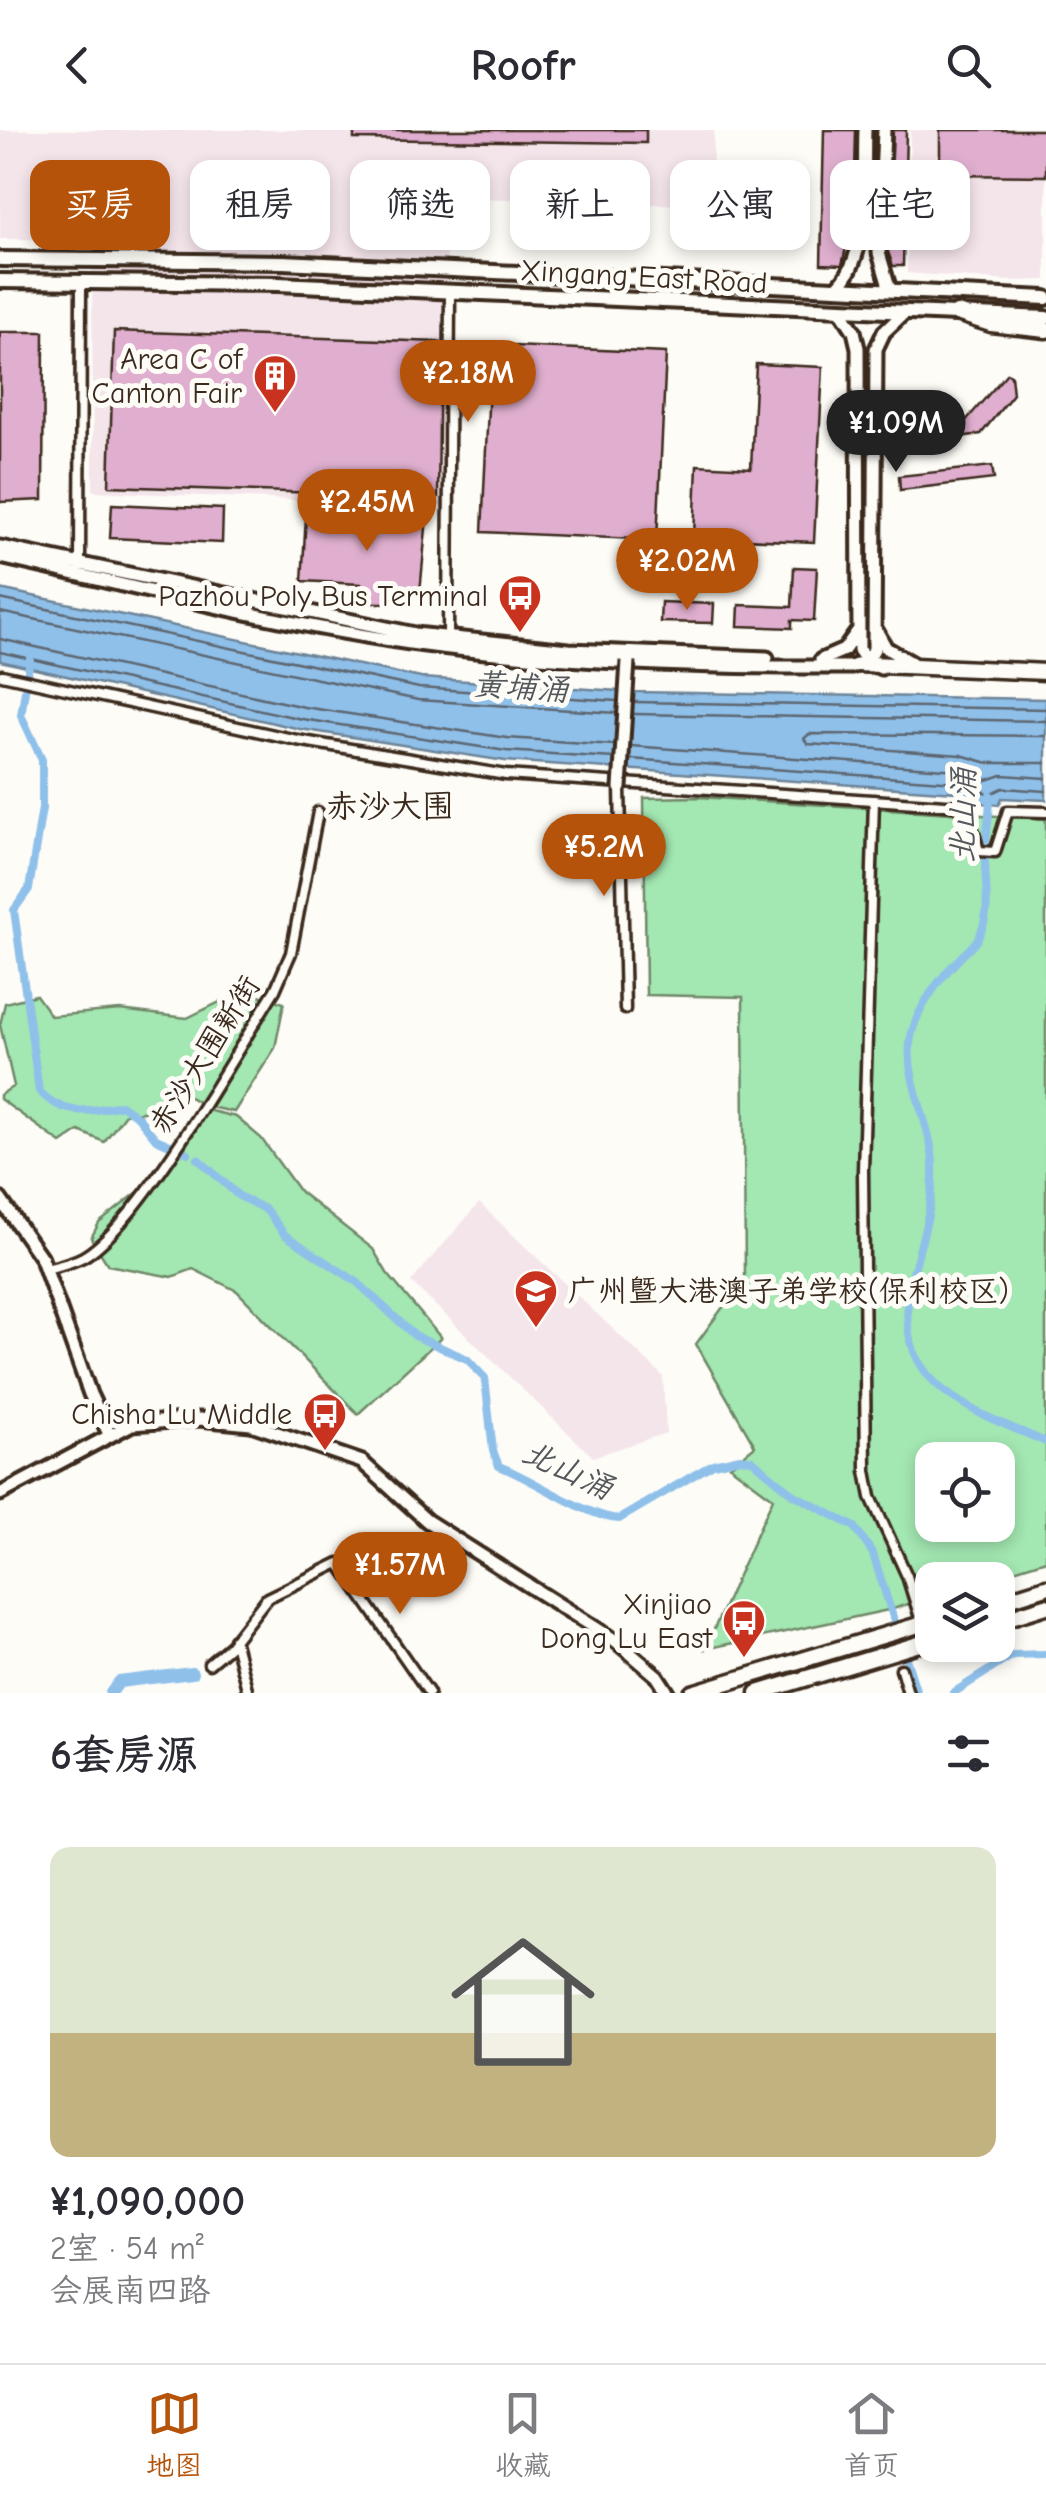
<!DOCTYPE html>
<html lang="zh">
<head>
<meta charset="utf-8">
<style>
	:root { --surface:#fff; --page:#f7f7f7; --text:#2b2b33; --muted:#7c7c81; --line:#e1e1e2; --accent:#b45309 }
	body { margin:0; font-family:"Comic Neue","LXGW WenKai TC",sans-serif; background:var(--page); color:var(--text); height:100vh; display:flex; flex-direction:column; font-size:38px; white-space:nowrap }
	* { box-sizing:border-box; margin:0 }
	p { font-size:32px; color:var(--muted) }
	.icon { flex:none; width:55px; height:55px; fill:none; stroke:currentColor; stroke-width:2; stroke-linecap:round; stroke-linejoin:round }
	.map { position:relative; height:1563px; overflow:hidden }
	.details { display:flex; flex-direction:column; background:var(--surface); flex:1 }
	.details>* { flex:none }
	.banner { position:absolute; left:30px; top:30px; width:988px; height:90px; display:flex; gap:20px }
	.controls { position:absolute; left:915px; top:1312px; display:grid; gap:20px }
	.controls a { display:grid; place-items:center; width:100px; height:100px; border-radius:20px; background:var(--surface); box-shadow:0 5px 15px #0003; font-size:50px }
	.price { position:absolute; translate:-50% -85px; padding:0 22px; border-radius:35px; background:var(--accent); color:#fff; font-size:32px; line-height:65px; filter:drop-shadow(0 2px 5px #0008) }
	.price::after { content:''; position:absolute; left:50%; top:60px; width:30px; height:22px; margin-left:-15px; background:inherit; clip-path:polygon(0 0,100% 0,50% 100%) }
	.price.on { background:#222; color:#fff }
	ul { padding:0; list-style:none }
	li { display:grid; align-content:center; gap:20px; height:530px; padding:0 50px }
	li+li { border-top:2px solid var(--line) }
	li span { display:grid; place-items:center; height:310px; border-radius:20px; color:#555 }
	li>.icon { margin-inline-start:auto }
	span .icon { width:180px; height:180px; fill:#fffc; stroke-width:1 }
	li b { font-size:42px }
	h2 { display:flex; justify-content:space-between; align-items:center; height:120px; padding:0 50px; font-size:42px }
	.pill { padding:0 35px; border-radius:20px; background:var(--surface); box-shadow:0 5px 15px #0003; font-size:35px; line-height:90px }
	.pill.on { background:var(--accent); color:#fff }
	header { display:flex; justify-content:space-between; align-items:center; height:130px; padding:0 50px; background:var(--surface); font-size:45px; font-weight:700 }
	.tab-bar { display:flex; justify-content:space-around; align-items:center; height:140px; border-top:2px solid var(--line); background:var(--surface); font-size:28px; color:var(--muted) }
	.tab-bar a { display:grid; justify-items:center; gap:5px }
	.tab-bar .on { color:var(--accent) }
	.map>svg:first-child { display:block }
	.built { fill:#f4e5eb }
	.green { fill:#a3e7b2; stroke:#6f8868; stroke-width:2.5; fill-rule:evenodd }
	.water { fill:#8fc0ea; stroke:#6d8498; stroke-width:2.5 }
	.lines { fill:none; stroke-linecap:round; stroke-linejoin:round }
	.shore { stroke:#5d6670; stroke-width:2.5 }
	.canal { stroke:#8fc0ea; stroke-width:8 }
	.river { stroke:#8fc0ea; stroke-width:12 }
	.building { fill:#e0afcf; stroke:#3b2a1e; stroke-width:2.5 }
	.street-casing { stroke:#3b2a1e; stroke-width:15 }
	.secondary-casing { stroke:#3b2a1e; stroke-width:19 }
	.primary-casing { stroke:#3b2a1e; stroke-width:20 }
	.highway-casing { stroke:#3b2a1e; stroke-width:21 }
	.street { stroke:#fdfcf7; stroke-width:8 }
	.secondary { stroke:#fdfcf7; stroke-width:11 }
	.primary { stroke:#fdfcf7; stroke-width:12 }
	.highway { stroke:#fdfcf7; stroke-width:14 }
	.secondary-bridge-casing { stroke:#3b2a1e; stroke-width:19; stroke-linecap:butt }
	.secondary-bridge { stroke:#fdfcf7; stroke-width:11 }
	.labels { text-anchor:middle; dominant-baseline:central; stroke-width:10; stroke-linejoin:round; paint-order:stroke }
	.street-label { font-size:30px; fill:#3b2a1e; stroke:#fdfcf7 }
	.poi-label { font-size:30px; fill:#3b2a1e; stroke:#fdfcf7; text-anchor:end }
	.water-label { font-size:32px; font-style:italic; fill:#54575b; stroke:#fdfcf7 }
	.neighbourhood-label { font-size:32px; fill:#3b2a1e; stroke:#fdfcf7 }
</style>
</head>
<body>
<header><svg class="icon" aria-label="back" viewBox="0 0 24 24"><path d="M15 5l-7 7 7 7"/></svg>Roofr<svg class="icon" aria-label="search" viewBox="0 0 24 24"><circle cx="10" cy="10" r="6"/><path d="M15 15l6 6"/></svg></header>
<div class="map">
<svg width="1046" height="1563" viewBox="0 0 1046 1563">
	<rect width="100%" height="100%" fill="#fdfcf7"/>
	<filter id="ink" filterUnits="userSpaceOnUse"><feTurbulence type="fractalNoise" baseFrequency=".01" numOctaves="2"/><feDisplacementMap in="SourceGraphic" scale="20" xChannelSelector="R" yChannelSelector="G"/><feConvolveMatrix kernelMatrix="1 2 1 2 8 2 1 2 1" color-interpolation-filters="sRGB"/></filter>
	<g filter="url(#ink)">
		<path class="built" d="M 0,0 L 714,0 L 711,76 L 447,67 L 446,377 L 93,361 L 92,110 L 0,109 Z
			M 910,0 L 1046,0 L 1046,150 L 1011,151 L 907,143 Z
			M 479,1073 L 663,1246 L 666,1303 L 593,1327 L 411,1152 Z"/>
		<path class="green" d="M 699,667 L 1046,689 L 1046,1430 L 982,1450 L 932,1450 L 932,1466 L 893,1479 L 705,1519 L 773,1368 L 730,1336 L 755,1316 L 696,1214 L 745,1147 L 743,867 L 646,865 L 644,668 ZM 932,1330 L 998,1330 L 998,1395 L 932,1395 Z
			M 36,865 L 51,886 L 120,880 L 187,888 L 222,871 L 259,865 L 284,873 L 275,918 L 234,982 L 205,976 L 177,960 L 152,981 L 125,984 L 104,1012 L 79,1001 L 61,1013 L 0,969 L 0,965 L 14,956 L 0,895 L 5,873 Z
			M 202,979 L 236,987 L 261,1008 L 300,1062 L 373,1119 L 387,1143 L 441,1208 L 358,1284 L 237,1161 L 193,1139 L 172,1147 L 108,1135 L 91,1108 L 99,1093 L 158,1046 Z"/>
		<path class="water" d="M 0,459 L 421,548 L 635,562 L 1046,569 L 1046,670 L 1002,668 L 999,675 L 975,672 L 956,662 L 505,631 L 300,599 L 0,531 Z"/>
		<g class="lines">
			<path class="shore" d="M 0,469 L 419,558 L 617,571
				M 0,482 L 418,570 L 617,583
				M 0,509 L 304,577 L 507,608 L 615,615
				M 0,522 L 302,589 L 506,621 L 614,628
				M 634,572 L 1046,579
				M 633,584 L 1046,591
				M 1046,606 L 809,604 L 804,609 L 808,614 L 961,625 L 988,633 L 1046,633
				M 631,616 L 958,640 L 987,650 L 1002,645 L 1046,648
				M 630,629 L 957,652 L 990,664 L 1003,658 L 1046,661"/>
			<path class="canal" d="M 30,529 L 21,585 L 42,630 L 42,678 L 29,759 L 14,780 L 39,961 C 64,987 89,982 121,975 L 138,987 L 156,1009 L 188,1023
				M 990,665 C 990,685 986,705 985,725 C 984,753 993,782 978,808 C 974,816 964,823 958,830 C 939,849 916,880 911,907 C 903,948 931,992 933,1033 C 935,1076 920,1112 911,1152 C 889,1256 969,1279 1046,1312
				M 198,1029 L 239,1066 L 266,1080 L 285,1105 L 357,1152 L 415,1206 L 467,1229 L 485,1248 L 493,1321 L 499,1336 C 533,1349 589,1388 619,1389 L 713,1334 L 740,1328 L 752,1330 L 793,1364 L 855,1397 L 873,1424 L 917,1563
				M 953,1563 L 1013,1525 L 1046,1524"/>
			<path class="river" d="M 111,1563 L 119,1552 L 192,1543"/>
		</g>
		<path class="building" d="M 354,0 L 646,0 L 646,13 L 354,9 Z
			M 824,0 L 856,0 L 854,83 L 842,135 L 821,134 Z
			M 893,0 L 906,0 L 903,136 L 893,136 L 888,122 Z
			M 940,0 L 1046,0 L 1046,46 L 940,45 Z
			M 114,201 L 440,212 L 438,367 L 109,356 Z
			M 0,202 L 44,202 L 43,370 L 0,372 Z
			M 491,215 L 666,223 L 657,410 L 482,402 Z
			M 756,234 L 823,237 L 814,412 L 694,407 L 697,335 L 751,338 Z
			M 1007,243 L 1011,245 L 1013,264 L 981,304 L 951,308 Z
			M 992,336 L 994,349 L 900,360 L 899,346 Z
			M 112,374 L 223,379 L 222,413 L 110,408 Z
			M 319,384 L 427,387 L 420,463 L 403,473 L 371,473 L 361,454 L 302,451 L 306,386 Z
			M 794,437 L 817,438 L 814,491 L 792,490 L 792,498 L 738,496 L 739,475 L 792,477 Z
			M 661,472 L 714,474 L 713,493 L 660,492 Z"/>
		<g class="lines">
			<g class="street-casing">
				<path id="street" d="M 80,437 L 81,151
					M 448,508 L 450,162
					M 871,531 L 1046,539
					M 856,537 L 1046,545
					M 2,545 L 297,610 L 506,645 L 960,676 L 968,681 L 979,721 L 995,722 L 1008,681 L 1046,682
					M 620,658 L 625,879
					M 874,670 L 863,1041 L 866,1341 L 871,1367 L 907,1446 L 922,1494
					M 46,1139 C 58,1136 72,1133 83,1127 C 140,1095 236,921 275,860 L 291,823 L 318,682
					M 234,1509 L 248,1563
					M 209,1534 L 229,1517 L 267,1468 L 339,1433 L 429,1563
					M 901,1539 L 908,1563"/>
			</g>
			<g class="secondary-casing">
				<path id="secondary" d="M 884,0 L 879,123 L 890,160
					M 837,157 C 871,127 863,44 865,0
					M 841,181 L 854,201 L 858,218 L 859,520 L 867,531 L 881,538
					M 0,417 L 415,504 L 569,520 L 767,528
					M 0,427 C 136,457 272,493 410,513 C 556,533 705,538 851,537 L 867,531 L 874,519 L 876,219 L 884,202 L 904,183
					M 876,500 L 886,518 L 912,533
					M 821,530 L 844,520 L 857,502
					M 0,1069 L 42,1129 L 90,1264 L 109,1304
					M 0,1364 L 132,1294 L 199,1289 L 251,1294 L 362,1332 L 427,1391 L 616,1511 L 657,1546 L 668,1563"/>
			</g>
			<g class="primary-casing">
				<path id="primary" d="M 0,129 L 283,132 L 1046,168
					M 0,151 L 278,154 L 1046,188"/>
			</g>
			<g class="highway-casing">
				<path id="highway" d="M 957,183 L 991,194 L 1046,200
					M 998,1472 L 1046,1457
					M 998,1491 L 1046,1476
					M 692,1563 L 932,1491
					M 758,1563 L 932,1510"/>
			</g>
			<use href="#street" class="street"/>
			<use href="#secondary" class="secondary"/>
			<use href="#primary" class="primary"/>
			<use href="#highway" class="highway"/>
			<g class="secondary-bridge-casing">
				<path id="secondary-bridge" d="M 620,658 L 628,531"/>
			</g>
			<use href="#secondary-bridge" class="secondary-bridge"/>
		</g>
	</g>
	<defs>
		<g id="building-pin" transform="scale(2.25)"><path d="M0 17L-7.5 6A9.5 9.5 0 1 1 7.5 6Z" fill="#c8321e" stroke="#fdfcf7"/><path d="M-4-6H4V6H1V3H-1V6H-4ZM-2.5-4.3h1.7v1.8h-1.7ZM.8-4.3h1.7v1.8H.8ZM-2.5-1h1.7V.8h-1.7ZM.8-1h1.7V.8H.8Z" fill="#fff"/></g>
		<g id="bus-pin" transform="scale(2.25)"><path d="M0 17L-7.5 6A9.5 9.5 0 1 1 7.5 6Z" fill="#c8321e" stroke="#fdfcf7"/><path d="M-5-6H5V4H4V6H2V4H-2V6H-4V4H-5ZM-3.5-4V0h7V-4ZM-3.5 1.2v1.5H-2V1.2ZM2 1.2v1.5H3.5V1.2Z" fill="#fff"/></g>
		<g id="school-pin" transform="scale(2.25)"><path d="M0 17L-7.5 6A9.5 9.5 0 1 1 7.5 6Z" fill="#c8321e" stroke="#fdfcf7"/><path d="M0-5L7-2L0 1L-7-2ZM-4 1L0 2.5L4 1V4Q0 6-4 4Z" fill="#fff"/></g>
	</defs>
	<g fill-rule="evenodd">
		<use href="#building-pin" x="275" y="246"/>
		<use href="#bus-pin" x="520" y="466"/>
		<use href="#school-pin" x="536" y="1161"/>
		<use href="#bus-pin" x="325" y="1284"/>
		<use href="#bus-pin" x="744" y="1491"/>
	</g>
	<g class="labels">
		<g class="street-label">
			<text transform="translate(644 147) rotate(3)">Xingang East Road</text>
			<text transform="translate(205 925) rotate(-58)">赤沙大围新街</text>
		</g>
		<g class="poi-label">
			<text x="242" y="229">Area C of<tspan x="242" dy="34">Canton Fair</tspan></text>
			<text x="488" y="466">Pazhou Poly Bus Terminal</text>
			<text x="568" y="1161" text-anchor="start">广州暨大港澳子弟学校(保利校区)</text>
			<text x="292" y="1284">Chisha Lu Middle</text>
			<text x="712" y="1474">Xinjiao<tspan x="712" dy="34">Dong Lu East</tspan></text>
		</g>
		<g class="water-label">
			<text transform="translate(521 557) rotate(4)">黄埔涌</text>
			<text transform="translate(963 685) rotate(-89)">北山涌</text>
			<text transform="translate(568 1340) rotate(25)">北山涌</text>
		</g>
		<g class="neighbourhood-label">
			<text x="390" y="676">赤沙大围</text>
		</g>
	</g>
</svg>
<div class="controls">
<a><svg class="icon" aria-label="locate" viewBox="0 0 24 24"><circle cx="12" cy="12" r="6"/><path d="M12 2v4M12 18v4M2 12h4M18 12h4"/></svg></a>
<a><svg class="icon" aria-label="layers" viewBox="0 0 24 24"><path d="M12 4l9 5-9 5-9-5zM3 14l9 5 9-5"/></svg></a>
</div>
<b class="price" style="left:468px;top:295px">¥2.18M</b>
<b class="price on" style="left:896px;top:345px">¥1.09M</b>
<b class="price" style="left:367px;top:424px">¥2.45M</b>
<b class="price" style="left:687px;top:483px">¥2.02M</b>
<b class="price" style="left:604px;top:769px">¥5.2M</b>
<b class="price" style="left:400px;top:1487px">¥1.57M</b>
<div class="banner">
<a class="pill on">买房</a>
<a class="pill">租房</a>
<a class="pill">筛选</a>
<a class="pill">新上</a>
<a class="pill">公寓</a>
<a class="pill">住宅</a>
</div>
</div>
<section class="details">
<h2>6套房源<svg class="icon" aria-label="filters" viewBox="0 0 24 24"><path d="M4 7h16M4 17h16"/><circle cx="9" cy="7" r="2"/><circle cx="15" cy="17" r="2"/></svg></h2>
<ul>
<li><span style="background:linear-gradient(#dfe7d0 60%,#c2b280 0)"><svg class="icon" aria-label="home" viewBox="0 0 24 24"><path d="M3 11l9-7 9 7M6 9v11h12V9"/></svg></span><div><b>¥1,090,000</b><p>2室 · 54 m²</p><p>会展南四路</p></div></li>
</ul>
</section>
<nav class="tab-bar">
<a class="on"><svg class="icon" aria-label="map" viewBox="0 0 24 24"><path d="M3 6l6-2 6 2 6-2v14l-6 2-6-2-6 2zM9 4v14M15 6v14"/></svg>地图</a>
<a><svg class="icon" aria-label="saved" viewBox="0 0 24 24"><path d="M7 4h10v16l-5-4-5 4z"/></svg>收藏</a>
<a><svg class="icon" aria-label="home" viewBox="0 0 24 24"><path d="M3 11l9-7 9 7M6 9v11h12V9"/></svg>首页</a>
</nav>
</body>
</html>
